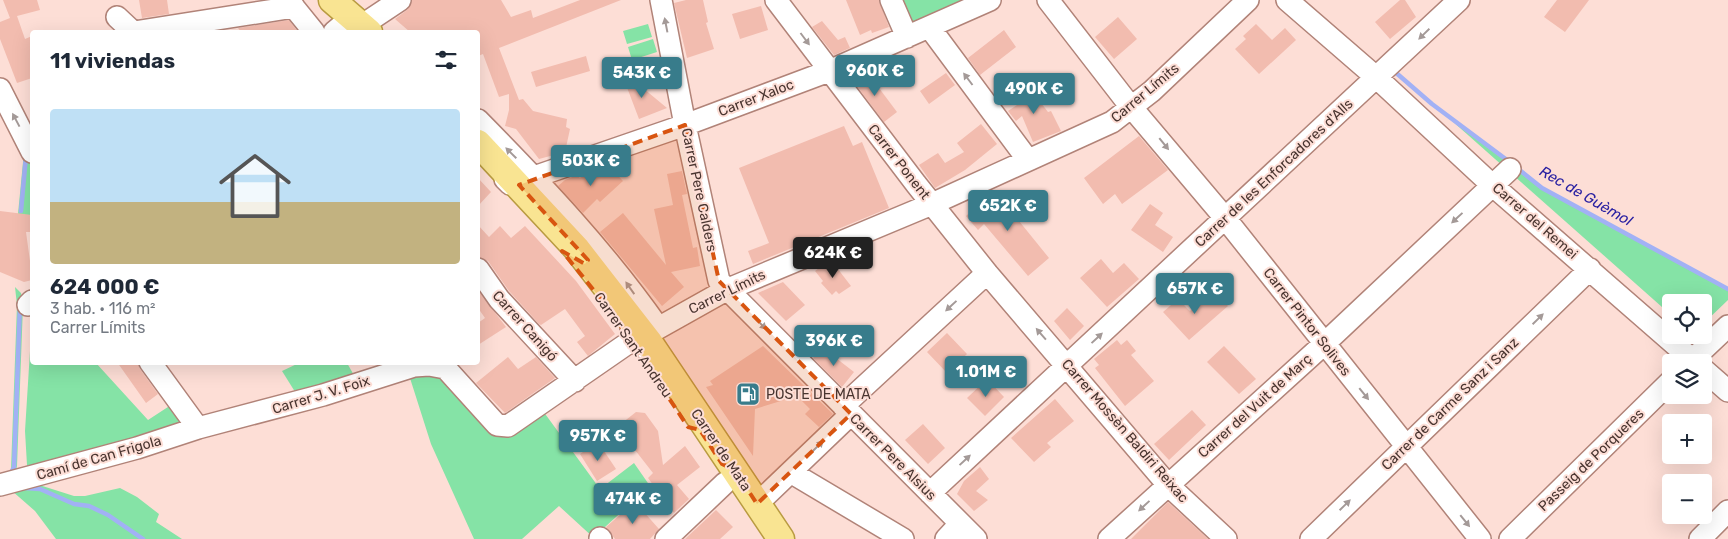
<!DOCTYPE html>
<html lang="es">
<head>
<meta charset="utf-8">
<style>
	:root { --surface:#fff; --page:#f2f2f3; --text:#1f2937; --muted:#747a83; --line:#e0e1e3; --accent:#387c8b }
	body { margin:0; font-family:Rubik,sans-serif; background:var(--page); color:var(--text); height:100vh; display:flex; flex-direction:column; font-size:19px; white-space:nowrap }
	* { box-sizing:border-box; margin:0 }
	p { font-size:16px; color:var(--muted) }
	.icon { flex:none; width:28px; height:28px; fill:none; stroke:currentColor; stroke-width:2; stroke-linecap:round; stroke-linejoin:round }
	.map { position:relative; flex:1; overflow:hidden }
	.side { position:absolute; left:30px; top:30px; width:450px; height:335px; display:flex; flex-direction:column; background:var(--surface); border-radius:5px; box-shadow:0 5px 20px #0002 }
	.side>* { flex:none }
	.controls { position:absolute; left:1662px; top:294px; display:grid; gap:10px }
	.controls a { display:grid; place-items:center; width:50px; height:50px; border-radius:5px; background:var(--surface); box-shadow:0 5px 20px #0002; font-size:25px }
	.price { position:absolute; translate:-50% -42px; padding:0 11px; border-radius:5px; background:var(--accent); color:#fff; font-size:16px; line-height:32px; filter:drop-shadow(0 1px 2px #0008) }
	.price::after { content:''; position:absolute; left:50%; top:30px; width:15px; height:11px; margin-left:-8px; background:inherit; clip-path:polygon(0 0,100% 0,50% 100%) }
	.price.current { background:#222; color:#fff }
	ul { padding:0; list-style:none }
	li { display:grid; align-content:center; gap:10px; height:265px; padding:0 20px }
	li+li { border-top:1px solid var(--line) }
	li span { display:grid; place-items:center; height:155px; border-radius:5px; color:#555 }
	li>.icon { margin-inline-start:auto }
	span .icon { width:90px; height:90px; fill:#fffc; stroke-width:1 }
	li b { font-size:21px }
	h2 { display:flex; justify-content:space-between; align-items:center; height:60px; padding:0 20px; font-size:21px }
	.map>svg:first-child { display:block }
	.green { fill:#85e3a6 }
	.lines { fill:none; stroke-linecap:round; stroke-linejoin:round }
	.stream { stroke:#a2b1f5; stroke-width:4.5 }
	.building { fill:#f2bcaf }
	.minor-casing { stroke:#b18378; stroke-width:24 }
	.major-casing { stroke:#b99b41; stroke-width:29 }
	.minor { stroke:#fff; stroke-width:21 }
	.major { stroke:#f9e492; stroke-width:26 }
	.oneway { fill:#a49a98 }
	.marked { fill:#d85510; fill-opacity:0.2; stroke:#d85510; stroke-width:4; stroke-dasharray:10 6; stroke-linejoin:round }
	.labels { text-anchor:middle; dominant-baseline:central; stroke-width:4; stroke-linejoin:round; paint-order:stroke }
	.street-label { font-size:14px; fill:#493530; stroke:#fdded6 }
	.poi-label { font-size:14px; fill:#493530; stroke:#fdded6; text-anchor:start }
	.water-label { font-size:15px; font-style:italic; fill:#2a21a2; stroke:#fdded6 }
</style>
</head>
<body>
<div class="map">
<svg width="1728" height="539" viewBox="0 0 1728 539">
	<rect width="100%" height="100%" fill="#fdded6"/>
	<path class="green" d="M 897,0 L 971,0 L 913,26 Z
		M 648,24 L 652,37 L 627,44 L 623,31 Z
		M 653,39 L 657,52 L 632,60 L 628,47 Z
		M 1433,104 L 1542,188 L 1728,289 L 1728,300 L 1704,323 L 1704,302 L 1671,302 L 1671,315 Z
		M 24,152 L 32,165 L 32,233 L 30,232 L 31,221 L 18,214 Z
		M 15,287 L 21,293 L 23,305 L 17,466 L 15,475 L 7,477 L 11,469 L 17,305 Z
		M 32,349 L 32,362 L 96,363 L 148,420 L 171,405 L 180,418 L 179,425 L 29,470 L 27,465 L 25,431 L 30,351 Z
		M 299,363 L 347,363 L 355,377 L 297,395 L 282,371 Z
		M 409,375 L 443,375 L 489,424 L 543,411 L 600,489 L 634,463 L 650,486 L 605,527 L 595,539 L 559,506 L 522,539 L 474,539 L 431,444 Z
		M 33,483 L 74,496 L 85,496 L 120,488 L 137,497 L 159,514 L 156,522 L 182,539 L 56,539 L 35,511 L 11,490 Z"/>
	<g class="lines">
		<path class="stream" d="M 1394,71 L 1432,104 L 1511,163
			M 1517,168 L 1542,188 L 1728,289
			M 21,211 L 26,156
			M 10,475 L 14,467 L 20,304
			M 25,488 L 40,489 L 74,504 L 89,506 L 108,515 L 143,539"/>
	</g>
	<path class="building" d="M 3,0 L 37,0 L 40,10 L 17,16 L 25,39 L 32,36 L 32,78 L 17,83 L 0,39 L 0,22 L 10,18 Z
		M 139,0 L 167,0 L 169,14 L 142,18 Z
		M 412,0 L 501,0 L 511,17 L 531,10 L 533,18 L 580,0 L 621,0 L 499,48 L 519,100 L 523,99 L 533,111 L 567,119 L 566,127 L 570,129 L 565,152 L 539,159 L 516,129 L 505,126 L 509,110 L 509,94 L 499,97 L 483,54 L 478,56 L 478,32 L 410,32 L 395,19 L 407,10 Z
		M 686,0 L 703,0 L 708,22 L 706,23 L 714,49 L 687,58 L 674,3 Z
		M 846,0 L 879,0 L 889,27 L 872,33 L 871,30 L 860,35 Z
		M 1400,0 L 1405,0 L 1416,17 L 1390,39 L 1375,22 Z
		M 1557,0 L 1589,0 L 1565,32 L 1544,17 Z
		M 761,6 L 768,30 L 740,39 L 732,14 Z
		M 1118,17 L 1137,39 L 1114,59 L 1095,37 Z
		M 289,20 L 298,32 L 241,32 L 238,28 Z
		M 822,21 L 838,40 L 845,37 L 850,48 L 834,55 L 812,27 Z
		M 1256,24 L 1272,40 L 1285,28 L 1296,40 L 1259,74 L 1235,49 L 1246,39 L 1243,36 Z
		M 1004,30 L 1016,47 L 980,75 L 968,58 Z
		M 586,56 L 590,71 L 536,87 L 531,72 Z
		M 620,69 L 667,108 L 639,119 Z
		M 867,72 L 897,112 L 884,122 L 853,81 Z
		M 946,73 L 955,85 L 929,104 L 920,91 Z
		M 1028,86 L 1048,112 L 1051,111 L 1061,131 L 1033,142 L 1022,116 L 1016,121 L 1008,111 L 1017,105 L 1013,98 Z
		M 981,124 L 997,144 L 965,170 L 935,188 L 919,165 L 938,153 L 945,163 L 964,152 L 957,143 Z
		M 844,126 L 853,146 L 862,142 L 889,208 L 753,264 L 748,251 L 769,243 L 739,168 Z
		M 1139,136 L 1168,170 L 1122,204 L 1115,194 L 1103,204 L 1084,178 Z
		M 608,165 L 623,181 L 600,202 L 597,199 L 583,213 L 558,186 L 565,180 L 577,175 L 580,178 L 585,173 Z
		M 682,171 L 687,194 L 682,195 L 693,248 L 697,247 L 700,266 L 671,272 L 684,287 L 662,306 L 600,232 L 623,213 L 666,265 L 654,209 L 673,205 L 667,174 Z
		M 478,178 L 491,192 L 478,206 Z
		M 994,190 L 1049,258 L 1028,276 L 984,224 L 978,230 L 966,216 Z
		M 1150,204 L 1163,213 L 1155,225 L 1173,237 L 1163,252 L 1131,230 Z
		M 0,211 L 32,215 L 30,232 L 26,232 L 30,261 L 32,260 L 32,280 L 24,282 L 0,272 Z
		M 478,225 L 489,237 L 500,226 L 511,238 L 525,226 L 576,281 L 615,334 L 588,356 L 577,342 L 585,336 L 565,309 L 541,325 L 539,324 L 509,291 L 488,261 L 478,257 Z
		M 1101,259 L 1113,273 L 1124,263 L 1139,279 L 1107,307 L 1080,278 Z
		M 834,264 L 851,286 L 839,294 L 836,291 L 832,295 L 821,283 L 823,281 L 815,271 L 822,266 Z
		M 783,282 L 805,305 L 786,321 L 758,293 Z
		M 478,290 L 506,327 L 478,345 L 478,323 L 485,318 L 478,308 Z
		M 1216,291 L 1228,306 L 1189,340 L 1163,312 L 1178,299 L 1190,311 Z
		M 1067,308 L 1084,326 L 1070,340 L 1054,321 Z
		M 947,333 L 967,354 L 947,373 L 927,352 Z
		M 1117,340 L 1121,345 L 1127,340 L 1136,351 L 1131,355 L 1154,381 L 1125,406 L 1095,368 L 1099,365 L 1094,359 Z
		M 763,346 L 833,414 L 819,427 L 805,414 L 810,409 L 797,396 L 755,409 L 753,456 L 706,387 L 713,385 L 710,381 Z
		M 1224,346 L 1256,379 L 1239,394 L 1207,362 Z
		M 823,348 L 854,372 L 842,387 L 813,358 Z
		M 508,357 L 518,369 L 536,357 L 555,378 L 505,413 L 476,383 Z
		M 117,362 L 138,362 L 140,369 L 158,394 L 146,403 Z
		M 987,379 L 1004,397 L 985,416 L 967,398 Z
		M 1055,399 L 1074,421 L 1047,443 L 1051,447 L 1034,462 L 1011,438 Z
		M 1192,410 L 1206,425 L 1169,460 L 1154,444 Z
		M 636,412 L 645,413 L 658,431 L 663,465 L 685,446 L 700,467 L 677,485 L 689,499 L 674,513 L 648,478 L 653,473 L 617,427 Z
		M 923,424 L 945,448 L 928,464 L 905,440 Z
		M 598,442 L 616,469 L 597,481 L 580,454 Z
		M 980,467 L 989,479 L 976,491 L 988,500 L 974,511 L 957,494 L 964,481 Z
		M 635,502 L 659,529 L 650,539 L 615,539 L 606,527 Z
		M 1168,502 L 1207,538 L 1208,539 L 1131,539 Z
		M 716,510 L 733,527 L 720,539 L 685,539 Z"/>
	<g class="lines">
		<g class="minor-casing">
			<path id="minor" d="M 288,0 L 314,32
				M 661,0 L 685,125 L 719,281 L 976,539
				M 776,0 L 916,184 L 987,273 L 1168,485 L 1226,539
				M 891,0 L 907,37
				M 1048,0 L 1127,102 L 1225,218 L 1480,539
				M 1287,0 L 1377,78 L 1492,185 L 1695,362
				M 117,17 L 133,32
				M 358,28 L 400,0
				M 930,28 L 1028,160
				M 134,32 L 294,7
				M 334,32 L 346,22 L 362,32
				M 0,89 L 32,152
				M 478,120 C 544,187 603,249 658,327
				M 505,179 L 510,184 L 519,185 L 534,177 L 685,125 L 829,71 L 990,0
				M 478,269 L 499,299 L 575,381
				M 28,305 L 32,301
				M 631,329 L 633,333 L 644,336 L 726,290 L 932,204 L 1112,122 L 1152,91 L 1248,0
				M 150,362 L 198,428
				M 440,362 L 497,425 L 508,426 L 631,341 L 643,344 L 648,351
				M 1690,362 L 1728,326
				M 1704,370 L 1728,391
				M 843,406 L 987,273
				M 792,473 L 903,539
				M 0,485 L 137,448 L 198,428 L 323,395 L 414,366 L 429,365 L 445,368
				M 930,493 L 1459,0
				M 757,504 L 851,414
				M 600,538 L 601,539
				M 666,539 L 725,483
				M 946,539 L 960,524
				M 1109,539 L 1324,344 L 1510,169
				M 1311,539 L 1590,269
				M 1510,539 L 1671,381
				M 1700,539 L 1728,511"/>
		</g>
		<g class="major-casing">
			<path id="major" d="M 332,0 L 369,32
				M 478,143 L 576,248 L 649,342 L 781,539"/>
		</g>
		<use href="#minor" class="minor"/>
		<use href="#major" class="major"/>
	</g>
	<defs><path id="oneway-solid" d="M-6-.8H1V-3.2L6.5 0L1 3.2V.8H-6Z" transform="scale(1.25)"/></defs>
	<g class="oneway">
		<use href="#oneway-solid" transform="translate(666 25) rotate(-101)"/>
		<use href="#oneway-solid" transform="translate(1424 34) rotate(136)"/>
		<use href="#oneway-solid" transform="translate(805 39) rotate(53)"/>
		<use href="#oneway-solid" transform="translate(968 79) rotate(-127)"/>
		<use href="#oneway-solid" transform="translate(16 120) rotate(-118)"/>
		<use href="#oneway-solid" transform="translate(1164 144) rotate(51)"/>
		<use href="#oneway-solid" transform="translate(511 153) rotate(-135)"/>
		<use href="#oneway-solid" transform="translate(1457 218) rotate(137)"/>
		<use href="#oneway-solid" transform="translate(630 288) rotate(-125)"/>
		<use href="#oneway-solid" transform="translate(951 306) rotate(137)"/>
		<use href="#oneway-solid" transform="translate(1538 319) rotate(-44)"/>
		<use href="#oneway-solid" transform="translate(761 324) rotate(45)"/>
		<use href="#oneway-solid" transform="translate(1041 334) rotate(-131)"/>
		<use href="#oneway-solid" transform="translate(1097 338) rotate(-43)"/>
		<use href="#oneway-solid" transform="translate(1364 394) rotate(51)"/>
		<use href="#oneway-solid" transform="translate(818 446) rotate(-45)"/>
		<use href="#oneway-solid" transform="translate(965 460) rotate(-43)"/>
		<use href="#oneway-solid" transform="translate(1345 505) rotate(-44)"/>
		<use href="#oneway-solid" transform="translate(1144 506) rotate(137)"/>
		<use href="#oneway-solid" transform="translate(1465 521) rotate(51)"/>
	</g>
	<path class="marked" d="M 685,125 L 719,281 L 851,414 L 757,504 L 735,470 L 722,464 L 700,430 L 688,427 L 613,314 L 562,251 L 585,264 L 588,260 L 519,185 Z"/>
	<defs>
		<g id="fuel-square" transform="scale(1.25)"><rect x="-9" y="-9" width="18" height="18" rx="4" fill="#387c8b" stroke="#fdded6"/><path d="M-5.5-6h7V0h2V4h1.3V-2.5L3-4.5l.8-.8L6-3V5H2.5V1h-1V6h-7ZM-4.2-4.7v3.2H.2V-4.7Z" fill="#fff"/></g>
	</defs>
	<g fill-rule="evenodd">
		<use href="#fuel-square" x="748" y="394"/>
	</g>
	<g class="labels">
		<g class="street-label">
			<text transform="translate(1145 93) rotate(-40)">Carrer Límits</text>
			<text transform="translate(756 98) rotate(-21)">Carrer Xaloc</text>
			<text transform="translate(899 162) rotate(52)">Carrer Ponent</text>
			<text transform="translate(1274 173) rotate(-43)">Carrer de les Enforcadores d'Alls</text>
			<text transform="translate(699 190) rotate(78)">Carrer Pere Calders</text>
			<text transform="translate(1535 221) rotate(41)">Carrer del Remei</text>
			<text transform="translate(727 292) rotate(-26)">Carrer Límits</text>
			<text transform="translate(1307 322) rotate(52)">Carrer Pintor Solives</text>
			<text transform="translate(525 326) rotate(48)">Carrer Canigó</text>
			<text transform="translate(633 345) rotate(55)">Carrer Sant Andreu</text>
			<text transform="translate(321 395) rotate(-17)">Carrer J. V. Foix</text>
			<text transform="translate(1450 404) rotate(-44)">Carrer de Carme Sanz i Sanz</text>
			<text transform="translate(1255 406) rotate(-42)">Carrer del Vuit de Març</text>
			<text transform="translate(1125 431) rotate(49)">Carrer Mossèn Baldiri Reixac</text>
			<text transform="translate(721 450) rotate(56)">Carrer de Mata</text>
			<text transform="translate(893 457) rotate(45)">Carrer Pere Alsius</text>
			<text transform="translate(99 458) rotate(-16)">Camí de Can Frigola</text>
			<text transform="translate(1591 460) rotate(-44)">Passeig de Porqueres</text>
		</g>
		<g class="poi-label">
			<text x="766" y="394">POSTE DE MATA</text>
		</g>
		<g class="water-label">
			<text transform="translate(1586 196) rotate(30)">Rec de Guèmol</text>
		</g>
	</g>
</svg>
<div class="controls">
<a><svg class="icon" aria-label="locate" viewBox="0 0 24 24"><circle cx="12" cy="12" r="6"/><path d="M12 2v4M12 18v4M2 12h4M18 12h4"/></svg></a>
<a><svg class="icon" aria-label="layers" viewBox="0 0 24 24"><path d="M12 4l9 5-9 5-9-5zM3 14l9 5 9-5"/></svg></a>
<a>+</a>
<a>−</a>
</div>
<b class="price" style="left:875px;top:97px">960K €</b>
<b class="price" style="left:642px;top:99px">543K €</b>
<b class="price" style="left:1034px;top:115px">490K €</b>
<b class="price" style="left:591px;top:187px">503K €</b>
<b class="price" style="left:1008px;top:232px">652K €</b>
<b class="price current" style="left:833px;top:279px">624K €</b>
<b class="price" style="left:1195px;top:315px">657K €</b>
<b class="price" style="left:834px;top:367px">396K €</b>
<b class="price" style="left:986px;top:398px">1.01M €</b>
<b class="price" style="left:598px;top:462px">957K €</b>
<b class="price" style="left:633px;top:525px">474K €</b>
<section class="side">
<h2>11 viviendas<svg class="icon" aria-label="filters" viewBox="0 0 24 24"><path d="M4 7h16M4 17h16"/><circle cx="9" cy="7" r="2"/><circle cx="15" cy="17" r="2"/></svg></h2>
<ul>
<li><span style="background:linear-gradient(#bfe0f5 60%,#c2b280 0)"><svg class="icon" aria-label="home" viewBox="0 0 24 24"><path d="M3 11l9-7 9 7M6 9v11h12V9"/></svg></span><div><b>624 000 €</b><p>3 hab. · 116 m²</p><p>Carrer Límits</p></div></li>
</ul>
</section>
</div>
</body>
</html>
